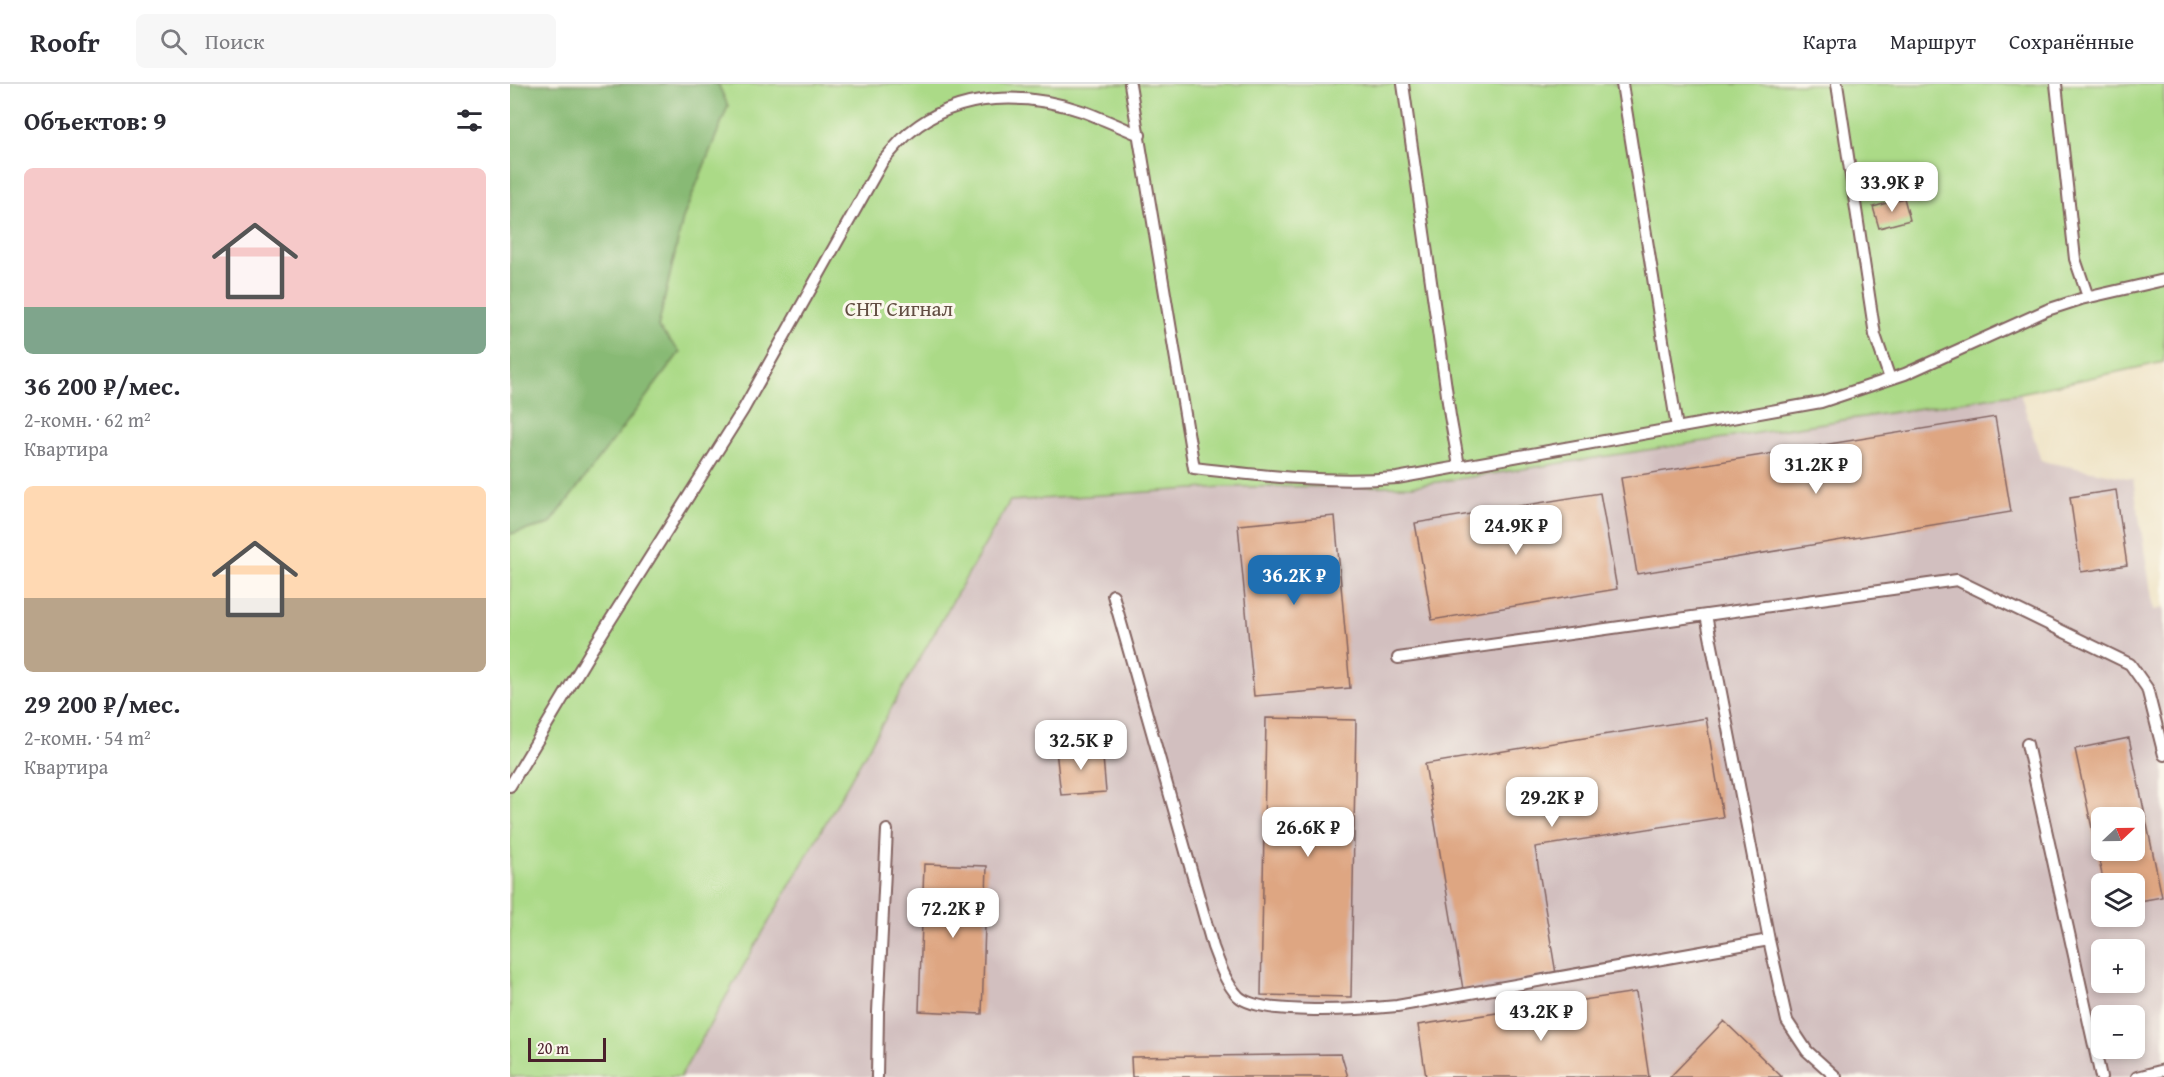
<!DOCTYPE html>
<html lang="ru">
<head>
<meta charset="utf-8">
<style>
	:root { --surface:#fff; --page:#f7f7f7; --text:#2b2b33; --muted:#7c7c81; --line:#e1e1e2; --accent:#1f6fb2 }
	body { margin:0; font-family:"Gentium Book Plus",serif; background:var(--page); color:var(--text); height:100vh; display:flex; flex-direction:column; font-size:22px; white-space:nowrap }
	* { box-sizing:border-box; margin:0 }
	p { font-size:20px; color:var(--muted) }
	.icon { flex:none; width:33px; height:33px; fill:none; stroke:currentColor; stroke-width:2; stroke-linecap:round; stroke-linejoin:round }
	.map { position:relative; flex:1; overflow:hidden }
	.details { display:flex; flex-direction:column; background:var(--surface); width:510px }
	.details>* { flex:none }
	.needle { width:39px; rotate:68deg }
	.fabs { position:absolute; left:1581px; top:723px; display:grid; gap:12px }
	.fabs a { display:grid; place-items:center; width:54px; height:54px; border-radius:9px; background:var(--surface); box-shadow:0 3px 9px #0003; font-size:30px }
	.scale { position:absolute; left:18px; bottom:15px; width:78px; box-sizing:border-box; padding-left:6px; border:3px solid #4a1f2b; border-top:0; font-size:16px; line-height:21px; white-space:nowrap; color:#4a1f2b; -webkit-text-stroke:4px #fbf7ec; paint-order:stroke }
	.price { position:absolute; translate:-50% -51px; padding:0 14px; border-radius:12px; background:#fff; color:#222; font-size:20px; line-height:39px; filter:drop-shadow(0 2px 3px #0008) }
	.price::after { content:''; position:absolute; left:50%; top:36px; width:18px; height:14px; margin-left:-9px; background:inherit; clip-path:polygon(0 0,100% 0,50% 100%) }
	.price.current { background:var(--accent); color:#fff }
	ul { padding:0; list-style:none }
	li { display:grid; align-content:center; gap:12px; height:318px; padding:0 24px }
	li span { display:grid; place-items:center; height:186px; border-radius:9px; color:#555 }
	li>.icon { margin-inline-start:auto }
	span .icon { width:108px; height:108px; fill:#fffc; stroke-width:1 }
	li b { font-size:26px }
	h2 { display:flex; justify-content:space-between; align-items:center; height:72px; padding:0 24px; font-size:26px }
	header { display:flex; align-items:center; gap:36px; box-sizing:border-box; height:84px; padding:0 30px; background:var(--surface); border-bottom:2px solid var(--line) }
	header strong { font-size:28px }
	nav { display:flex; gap:33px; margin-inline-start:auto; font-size:21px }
	.search { width:420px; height:54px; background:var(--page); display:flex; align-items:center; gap:15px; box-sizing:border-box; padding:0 21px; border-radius:9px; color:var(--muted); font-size:22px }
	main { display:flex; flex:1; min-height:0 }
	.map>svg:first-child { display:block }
	.industrial { fill:#d2bfbf; fill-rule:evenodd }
	.green { fill:#abda87; stroke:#7a7c59; stroke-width:1.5 }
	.forest { fill:#88ba74; stroke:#696c50; stroke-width:1.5 }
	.building { fill:#dea682; fill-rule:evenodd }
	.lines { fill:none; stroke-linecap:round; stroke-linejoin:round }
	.lane-casing { stroke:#836360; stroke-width:14 }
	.lane { stroke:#fff; stroke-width:10 }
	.labels { text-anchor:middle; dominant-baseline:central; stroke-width:6; stroke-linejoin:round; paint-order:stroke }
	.park-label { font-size:21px; fill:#624e42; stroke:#fbf7ec }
</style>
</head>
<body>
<header>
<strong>Roofr</strong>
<div class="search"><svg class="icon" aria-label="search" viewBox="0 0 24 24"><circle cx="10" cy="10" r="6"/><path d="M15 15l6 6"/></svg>Поиск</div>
<nav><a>Карта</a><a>Маршрут</a><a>Сохранённые</a></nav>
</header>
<main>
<section class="details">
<h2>Объектов: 9<svg class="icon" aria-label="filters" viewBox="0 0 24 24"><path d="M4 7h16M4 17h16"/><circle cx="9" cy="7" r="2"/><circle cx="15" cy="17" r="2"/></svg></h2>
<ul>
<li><span style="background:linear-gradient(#f6c9c9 75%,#7fa58c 0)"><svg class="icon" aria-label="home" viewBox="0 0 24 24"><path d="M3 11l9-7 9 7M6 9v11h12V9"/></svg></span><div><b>36 200 ₽/мес.</b><p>2-комн. · 62 m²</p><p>Квартира</p></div></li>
<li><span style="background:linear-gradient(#ffd9b3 60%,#b9a48a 0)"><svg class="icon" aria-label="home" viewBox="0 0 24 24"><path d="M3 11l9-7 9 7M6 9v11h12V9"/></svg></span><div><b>29 200 ₽/мес.</b><p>2-комн. · 54 m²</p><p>Квартира</p></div></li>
</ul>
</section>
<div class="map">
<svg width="1654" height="993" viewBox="0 0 1654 993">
	<rect width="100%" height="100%" fill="#fbf7ec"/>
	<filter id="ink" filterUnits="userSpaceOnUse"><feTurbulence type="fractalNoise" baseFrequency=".0167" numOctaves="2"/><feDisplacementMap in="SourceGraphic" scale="12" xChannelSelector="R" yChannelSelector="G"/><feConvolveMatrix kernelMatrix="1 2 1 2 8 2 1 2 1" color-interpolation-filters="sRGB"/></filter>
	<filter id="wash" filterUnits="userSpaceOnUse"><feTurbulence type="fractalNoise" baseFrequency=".008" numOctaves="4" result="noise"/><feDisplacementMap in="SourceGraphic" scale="24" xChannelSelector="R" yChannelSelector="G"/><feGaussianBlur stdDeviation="1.35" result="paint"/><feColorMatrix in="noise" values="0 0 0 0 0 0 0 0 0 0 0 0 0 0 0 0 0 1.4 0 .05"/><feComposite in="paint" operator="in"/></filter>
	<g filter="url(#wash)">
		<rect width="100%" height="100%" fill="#eee2c3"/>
		<path class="industrial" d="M 1510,309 L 1531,377 L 1623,395 L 1644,526 L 1654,524 L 1654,993 L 170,993 L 500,417 L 715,403 L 902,402 ZM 1592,734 L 1624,734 L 1624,766 L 1592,766 ZM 1592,800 L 1624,800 L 1624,832 L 1592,832 ZM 1592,866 L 1624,866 L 1624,898 L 1592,898 ZM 1592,932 L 1624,932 L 1624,964 L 1592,964 Z"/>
		<path class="green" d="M 208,0 L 1654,0 L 1654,278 L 1510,309 L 902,402 L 715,403 L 500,417 L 170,993 L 0,993 L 0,450 L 40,440 L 148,243 L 173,134 L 218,22 Z"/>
		<path class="forest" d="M 0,0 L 208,0 L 218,22 L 173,134 L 148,243 L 170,268 L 40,440 L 0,450 Z"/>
		<g id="blocks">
			<path class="building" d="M 1394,114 L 1400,136 L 1369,144 L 1363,123 Z
				M 1485,333 L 1501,428 L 1127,490 L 1111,394 Z
				M 1606,406 L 1617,481 L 1571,488 L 1560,413 Z
				M 1090,409 L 1107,505 L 922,536 L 905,439 Z
				M 825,432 L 840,604 L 744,612 L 728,441 Z
				M 756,634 L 846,636 L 841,913 L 751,911 Z
				M 1196,634 L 1213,733 L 1025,763 L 1046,890 L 953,905 L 915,680 Z
				M 1619,654 L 1652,813 L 1624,818 L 1624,800 L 1594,800 L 1565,665 ZM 1592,734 L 1624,734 L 1624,766 L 1592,766 Z
				M 592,662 L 596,708 L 551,711 L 546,666 Z
				M 414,780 L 477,782 L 472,930 L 409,927 Z
				M 1126,908 L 1139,993 L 916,993 L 908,941 Z
				M 1214,937 L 1272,993 L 1160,993 Z
				M 831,970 L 838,993 L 622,993 L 621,973 Z"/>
		</g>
	</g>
	<g filter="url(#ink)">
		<use href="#blocks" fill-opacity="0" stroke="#836360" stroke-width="1.5"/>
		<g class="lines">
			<g class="lane-casing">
				<path id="lane" d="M 620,0 L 684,384 C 751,392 819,399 887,394 L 1311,318 L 1395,290 L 1537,226 L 1571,215 L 1654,196
					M 893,0 L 940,332 L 949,382
					M 1112,0 L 1167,344
					M 1327,0 L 1365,251 L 1380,295
					M 1546,0 L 1565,175 L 1578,213
					M 603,511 L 703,863 C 710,881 715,898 728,912 C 750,933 856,925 887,922 L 1259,856
					M 1196,531 L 1259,856 L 1277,937 L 1297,967 L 1326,993
					M 888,574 L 1447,496 L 1620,580 L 1637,604 L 1654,671
					M 1517,660 L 1591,993
					M 0,702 L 84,562 L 233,326 L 372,78 C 381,68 390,56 400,48 C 449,7 517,8 575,28 C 593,35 611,43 630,51
					M 367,993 L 368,928 L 377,746
					M 1627,993 L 1654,986"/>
			</g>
			<use href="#lane" class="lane"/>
		</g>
	</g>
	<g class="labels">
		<g class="park-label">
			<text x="389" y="224">СНТ Сигнал</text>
		</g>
	</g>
</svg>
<div class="fabs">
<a><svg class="needle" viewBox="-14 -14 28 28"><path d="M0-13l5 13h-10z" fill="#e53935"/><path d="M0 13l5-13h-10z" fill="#7c7c81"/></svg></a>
<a><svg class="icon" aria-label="layers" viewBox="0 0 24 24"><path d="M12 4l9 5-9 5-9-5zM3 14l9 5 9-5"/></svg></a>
<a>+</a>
<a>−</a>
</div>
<div class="scale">20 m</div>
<b class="price" style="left:1382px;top:129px">33.9K ₽</b>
<b class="price" style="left:1306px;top:411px">31.2K ₽</b>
<b class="price" style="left:1006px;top:472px">24.9K ₽</b>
<b class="price current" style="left:784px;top:522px">36.2K ₽</b>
<b class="price" style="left:571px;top:687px">32.5K ₽</b>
<b class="price" style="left:1042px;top:744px">29.2K ₽</b>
<b class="price" style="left:798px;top:774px">26.6K ₽</b>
<b class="price" style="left:443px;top:855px">72.2K ₽</b>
<b class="price" style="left:1031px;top:958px">43.2K ₽</b>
</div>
</main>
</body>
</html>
